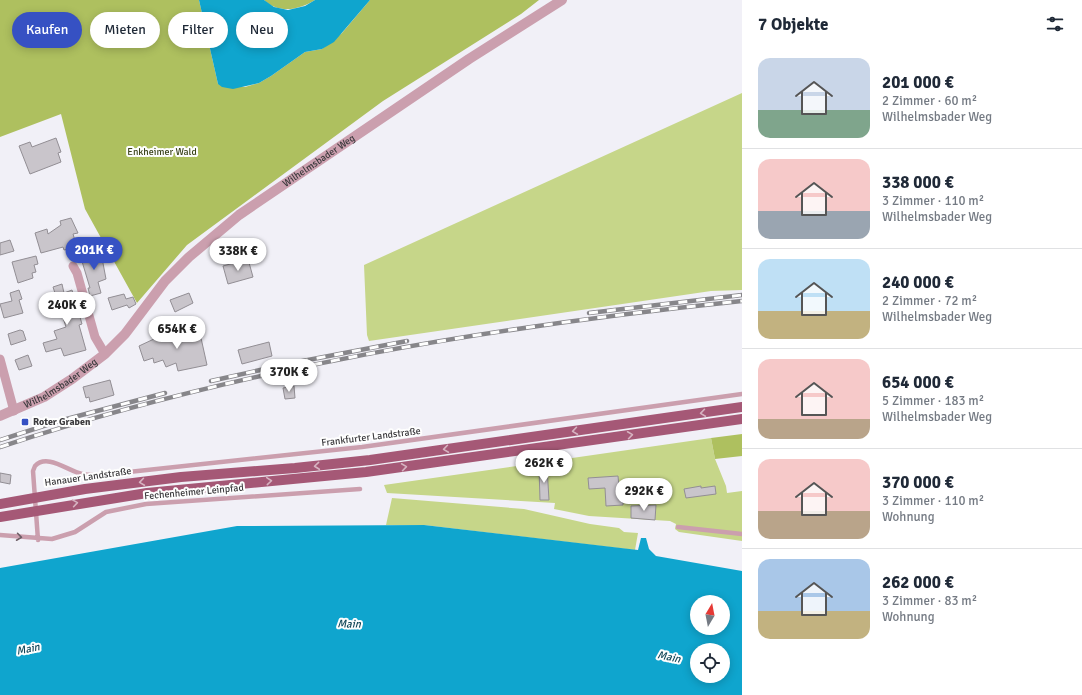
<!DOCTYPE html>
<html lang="de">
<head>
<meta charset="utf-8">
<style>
	:root { --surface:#fff; --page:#f2f2f3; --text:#1f2937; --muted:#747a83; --line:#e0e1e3; --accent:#3651c3 }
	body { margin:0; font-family:Signika,sans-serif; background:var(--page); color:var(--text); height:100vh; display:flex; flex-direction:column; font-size:15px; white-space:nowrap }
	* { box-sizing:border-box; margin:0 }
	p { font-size:13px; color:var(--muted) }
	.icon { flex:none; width:22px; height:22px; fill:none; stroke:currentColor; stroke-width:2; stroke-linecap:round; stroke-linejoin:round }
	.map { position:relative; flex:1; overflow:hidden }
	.sheet { display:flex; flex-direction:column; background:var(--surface); width:340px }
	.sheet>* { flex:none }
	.guide { position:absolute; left:12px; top:12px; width:380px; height:36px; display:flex; gap:8px }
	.needle { width:26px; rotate:10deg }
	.fabs { position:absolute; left:690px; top:595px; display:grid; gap:8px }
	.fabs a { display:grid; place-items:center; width:40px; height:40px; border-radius:50%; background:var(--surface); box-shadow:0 2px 10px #0003; font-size:20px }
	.price { position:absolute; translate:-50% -34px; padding:0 9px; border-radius:14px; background:#fff; color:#222; font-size:13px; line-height:26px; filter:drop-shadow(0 1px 2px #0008) }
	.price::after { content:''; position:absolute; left:50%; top:24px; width:12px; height:9px; margin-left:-6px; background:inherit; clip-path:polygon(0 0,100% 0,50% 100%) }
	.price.on { background:var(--accent); color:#fff }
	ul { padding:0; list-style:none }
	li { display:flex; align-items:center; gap:12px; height:100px; padding:0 16px }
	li+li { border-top:1px solid var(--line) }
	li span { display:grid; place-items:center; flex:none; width:112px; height:80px; border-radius:12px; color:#555 }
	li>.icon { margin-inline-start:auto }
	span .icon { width:48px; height:48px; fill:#fffc; stroke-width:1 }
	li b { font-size:17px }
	h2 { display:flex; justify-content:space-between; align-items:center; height:48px; padding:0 16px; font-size:17px }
	.chip { padding:0 14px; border-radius:18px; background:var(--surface); box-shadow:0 2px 10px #0003; font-size:14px; line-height:36px }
	.chip.on { background:var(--accent); color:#fff }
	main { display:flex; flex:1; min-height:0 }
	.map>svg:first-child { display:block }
	.green { fill:#c6d689 }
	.forest { fill:#aec05f }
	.water { fill:#0fa5ce; fill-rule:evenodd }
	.building { fill:#c9c5cb; stroke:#928e94 }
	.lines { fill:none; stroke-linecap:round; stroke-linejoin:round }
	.service { stroke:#cb9fae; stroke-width:4.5 }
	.minor { stroke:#cb9fae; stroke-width:9 }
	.tertiary { stroke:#cb9fae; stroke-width:10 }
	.primary { stroke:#a55876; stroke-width:10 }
	.rail-casing { stroke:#87868a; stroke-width:4.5 }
	.rail { stroke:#fefefe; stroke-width:3; stroke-dasharray:9; stroke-linecap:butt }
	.oneway { stroke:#d6b3c1 }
	.oneway2 { stroke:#6d5d65 }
	.poi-dot { fill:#3651c3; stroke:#fefefe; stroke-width:1.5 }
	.labels { text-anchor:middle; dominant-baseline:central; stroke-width:4; stroke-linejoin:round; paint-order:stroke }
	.park-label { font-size:10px; fill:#3a4219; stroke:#fefefe }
	.street-label { font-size:10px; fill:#3b3a3d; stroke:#fefefe }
	.poi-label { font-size:10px; font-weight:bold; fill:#3b3a3d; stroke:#fefefe; text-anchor:start }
	.water-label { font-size:11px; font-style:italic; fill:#104658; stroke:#fefefe }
</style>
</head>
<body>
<main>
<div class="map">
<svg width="742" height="695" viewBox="0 0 742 695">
	<rect width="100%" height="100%" fill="#f1f0f7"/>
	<path class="green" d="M 742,93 L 742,290 L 711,291 L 369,341 L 367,335 L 364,265 Z
		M 711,438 L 715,459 L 726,486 L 727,493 L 742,491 L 742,541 L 679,532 L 675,529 L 676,524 L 670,521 L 589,516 L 554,509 L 555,503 L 387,493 L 384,485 Z
		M 392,498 L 524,509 L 590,524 L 619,528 L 624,532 L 638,533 L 635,550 L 424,525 L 386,525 Z"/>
	<path class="forest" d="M 0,0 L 199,0 L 218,84 L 245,87 L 259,83 L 271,76 L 305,52 L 322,49 L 342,33 L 370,0 L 539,0 L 521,14 L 383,101 L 187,245 L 137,303 L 85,209 L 61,114 L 0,137 Z
		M 264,0 L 315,0 C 299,10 279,14 264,0 Z
		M 742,434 L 742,456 L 715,459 L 711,438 Z"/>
	<path class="water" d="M 199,0 L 264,0 L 274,7 L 288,10 L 305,6 L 315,0 L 370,0 L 334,42 L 322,49 L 305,52 L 271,76 L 259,83 L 233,89 L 222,87 L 218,84 Z
		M 424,525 L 638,550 L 641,538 L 646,538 L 649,549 L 656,556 L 742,571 L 742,695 L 0,695 L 0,568 L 237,526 ZM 697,602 L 723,602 L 723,628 L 697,628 ZM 697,650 L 723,650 L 723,676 L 697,676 Z"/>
	<path class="building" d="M 56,138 L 61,152 L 58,153 L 61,162 L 30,174 L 19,146 L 30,142 L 32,147 Z
		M 71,218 L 78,233 L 73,234 L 77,247 L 64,250 L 63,247 L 41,253 L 35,233 L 47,229 L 48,234 L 61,225 L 60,221 Z
		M 10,240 L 14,251 L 0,255 L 0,243 Z
		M 99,248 L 104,257 L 102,258 L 106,279 L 98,282 L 101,293 L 90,296 L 88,288 L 90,288 L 81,258 Z
		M 36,256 L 38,264 L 34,265 L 36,272 L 32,273 L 33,278 L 18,283 L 12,262 Z
		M 248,259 L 253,277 L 228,284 L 223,266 Z
		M 62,284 L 64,293 L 72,290 L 82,324 L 79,325 L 86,350 L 64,356 L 61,348 L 46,352 L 43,343 L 57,339 L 54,331 L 66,327 L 53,287 Z
		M 19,290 L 22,299 L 19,300 L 23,313 L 4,318 L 0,304 L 12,301 L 10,293 Z
		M 189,293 L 193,303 L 175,312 L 170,300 Z
		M 124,294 L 126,299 L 133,297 L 136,304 L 129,308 L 127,305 L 112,310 L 108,298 Z
		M 199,329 L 207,365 L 178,371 L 176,363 L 166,367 L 163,360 L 154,363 L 153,358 L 144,361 L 139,346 L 154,339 Z
		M 20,330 L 23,331 L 26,340 L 11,345 L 8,334 Z
		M 269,342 L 272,356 L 242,364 L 238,350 Z
		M 28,355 L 32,366 L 19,370 L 15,360 Z
		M 110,380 L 114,395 L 90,402 L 89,397 L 86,398 L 83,387 Z
		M 294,386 L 295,398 L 285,399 L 283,388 Z
		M 539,467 L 547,467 L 549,500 L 540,500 Z
		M 0,473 L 11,475 L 10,484 L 0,482 Z
		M 618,476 L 620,498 L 623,501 L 623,505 L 606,506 L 605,488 L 589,489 L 588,478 Z
		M 701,486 L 701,488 L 715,486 L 716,494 L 686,498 L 684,489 Z
		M 656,505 L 655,520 L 631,518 L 631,506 Z"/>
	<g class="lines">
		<path class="service" d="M 678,527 L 742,534
			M 0,535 L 52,539 L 75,532 L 106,512 L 146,504 L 360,489
			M 38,540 L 33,471 L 35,466 C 47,453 68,471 82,474 C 91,476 101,475 110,474 L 362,447 L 742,394"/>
		<path class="minor" d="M 73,266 L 77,273 L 95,337 L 105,354
			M 0,359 L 14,411"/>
		<path class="tertiary" id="s1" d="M 0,416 L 44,397 L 72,379 L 105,354 L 125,334 L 165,281 L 189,257 L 239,215 L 469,59 L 562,0"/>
		<path class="primary" d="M 0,504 L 85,489 L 181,477 L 295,468 L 370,460 L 742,407
			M 0,517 L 147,493 L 366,472 L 742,419"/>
		<g class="rail-casing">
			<path id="rail" d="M 589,313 L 742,295
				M 211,381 L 287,364 L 407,341
				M 0,440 L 59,421 L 165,393
				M 0,447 C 241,368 491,327 742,301"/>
		</g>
		<use href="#rail" class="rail"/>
	</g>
	<defs><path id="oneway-chevron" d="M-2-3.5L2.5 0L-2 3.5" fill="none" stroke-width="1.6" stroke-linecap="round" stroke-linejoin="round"/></defs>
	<g class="oneway">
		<use href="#oneway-chevron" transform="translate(703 413) rotate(172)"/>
		<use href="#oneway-chevron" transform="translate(575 431) rotate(172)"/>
		<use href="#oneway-chevron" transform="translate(630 435) rotate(-8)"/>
		<use href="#oneway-chevron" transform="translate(446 449) rotate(172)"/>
		<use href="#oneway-chevron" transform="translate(317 466) rotate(174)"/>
		<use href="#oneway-chevron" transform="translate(404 467) rotate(-8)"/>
		<use href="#oneway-chevron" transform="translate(269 481) rotate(-5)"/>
		<use href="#oneway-chevron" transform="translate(142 482) rotate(172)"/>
		<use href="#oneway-chevron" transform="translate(75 503) rotate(-9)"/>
	</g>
	<use class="oneway2" href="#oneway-chevron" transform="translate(19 537) rotate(8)"/>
	<rect class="poi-dot" x="21" y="418" width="8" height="8" rx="2"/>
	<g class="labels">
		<g class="park-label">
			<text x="162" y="152">Enkheimer Wald</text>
		</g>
		<g class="street-label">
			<text stroke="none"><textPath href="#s1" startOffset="413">Wilhelmsbader Weg</textPath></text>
			<text stroke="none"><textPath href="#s1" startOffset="69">Wilhelmsbader Weg</textPath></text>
			<text transform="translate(371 437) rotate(-7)">Frankfurter Landstraße</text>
			<text transform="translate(88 477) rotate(-8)">Hanauer Landstraße</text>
			<text transform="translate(194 492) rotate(-5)">Fechenheimer Leinpfad</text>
		</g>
		<g class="poi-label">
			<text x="33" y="422">Roter Graben</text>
		</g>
		<g class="water-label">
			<text transform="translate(349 624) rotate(1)">Main</text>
			<text transform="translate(28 649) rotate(-12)">Main</text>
			<text transform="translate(669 657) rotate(12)">Main</text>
		</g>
	</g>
</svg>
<div class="fabs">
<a><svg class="needle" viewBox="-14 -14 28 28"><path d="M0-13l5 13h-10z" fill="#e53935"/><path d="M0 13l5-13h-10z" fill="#747a83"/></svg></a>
<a><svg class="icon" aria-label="locate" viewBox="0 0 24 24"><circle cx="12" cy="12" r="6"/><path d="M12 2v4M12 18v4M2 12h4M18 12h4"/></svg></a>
</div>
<b class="price on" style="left:94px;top:271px">201K €</b>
<b class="price" style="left:238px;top:272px">338K €</b>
<b class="price" style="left:67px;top:326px">240K €</b>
<b class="price" style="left:177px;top:350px">654K €</b>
<b class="price" style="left:289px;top:393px">370K €</b>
<b class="price" style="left:544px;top:484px">262K €</b>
<b class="price" style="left:644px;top:512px">292K €</b>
<div class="guide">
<a class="chip on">Kaufen</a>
<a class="chip">Mieten</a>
<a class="chip">Filter</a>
<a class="chip">Neu</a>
</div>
</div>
<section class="sheet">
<h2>7 Objekte<svg class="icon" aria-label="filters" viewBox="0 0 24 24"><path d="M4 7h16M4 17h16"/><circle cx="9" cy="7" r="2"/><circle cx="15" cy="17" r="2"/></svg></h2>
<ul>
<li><span style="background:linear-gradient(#c9d6e8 65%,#7fa58c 0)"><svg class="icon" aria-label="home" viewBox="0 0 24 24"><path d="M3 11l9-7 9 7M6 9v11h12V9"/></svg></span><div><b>201 000 €</b><p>2 Zimmer · 60 m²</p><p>Wilhelmsbader Weg</p></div></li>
<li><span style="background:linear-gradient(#f6c9c9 65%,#9aa5b1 0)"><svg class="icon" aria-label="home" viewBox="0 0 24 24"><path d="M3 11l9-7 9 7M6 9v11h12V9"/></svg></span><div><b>338 000 €</b><p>3 Zimmer · 110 m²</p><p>Wilhelmsbader Weg</p></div></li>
<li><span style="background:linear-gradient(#bfe0f5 65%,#c2b280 0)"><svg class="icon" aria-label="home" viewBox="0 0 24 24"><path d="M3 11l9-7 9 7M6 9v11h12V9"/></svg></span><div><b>240 000 €</b><p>2 Zimmer · 72 m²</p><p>Wilhelmsbader Weg</p></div></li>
<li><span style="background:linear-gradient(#f6c9c9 75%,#b9a48a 0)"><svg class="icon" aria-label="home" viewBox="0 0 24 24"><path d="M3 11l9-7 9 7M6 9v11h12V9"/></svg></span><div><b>654 000 €</b><p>5 Zimmer · 183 m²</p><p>Wilhelmsbader Weg</p></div></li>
<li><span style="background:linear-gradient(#f6c9c9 65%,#b9a48a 0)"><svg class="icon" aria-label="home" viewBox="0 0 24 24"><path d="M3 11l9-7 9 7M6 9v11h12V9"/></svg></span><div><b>370 000 €</b><p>3 Zimmer · 110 m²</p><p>Wohnung</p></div></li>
<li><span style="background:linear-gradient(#a9c7e8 65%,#c2b280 0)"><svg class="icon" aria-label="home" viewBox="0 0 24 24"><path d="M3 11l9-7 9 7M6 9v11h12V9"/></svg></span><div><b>262 000 €</b><p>3 Zimmer · 83 m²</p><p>Wohnung</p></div></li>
</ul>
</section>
</main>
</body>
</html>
